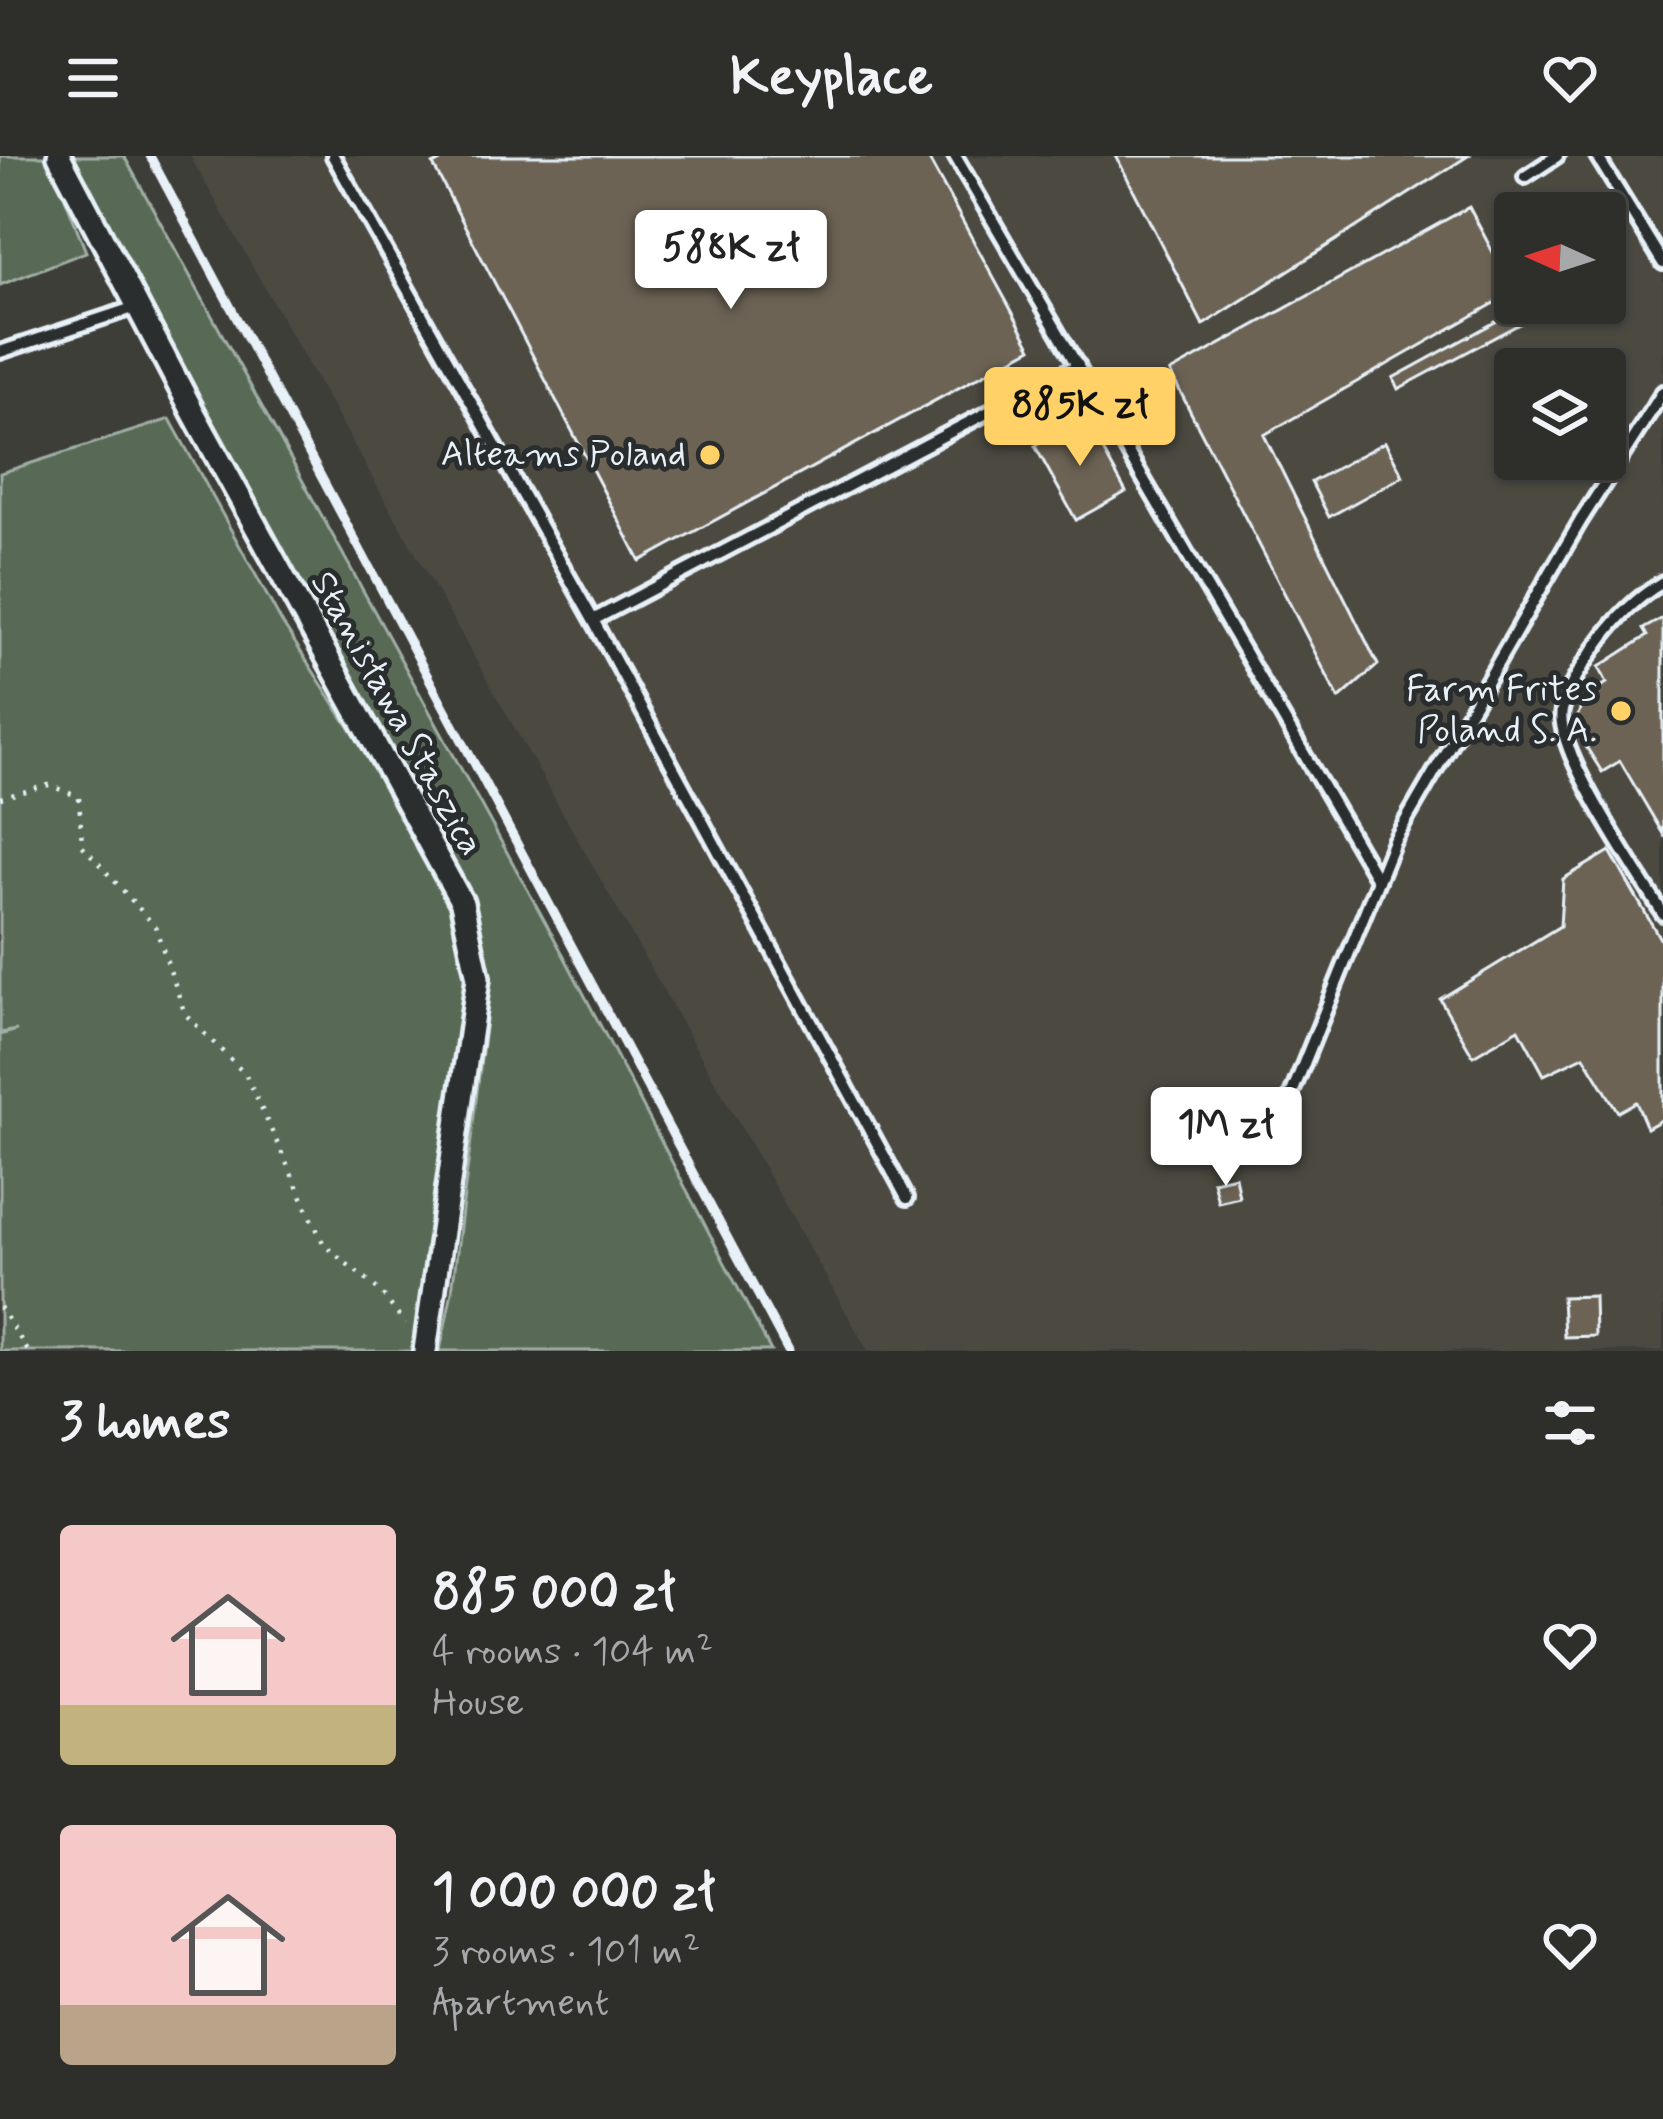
<!DOCTYPE html>
<html lang="en">
<head>
<meta charset="utf-8">
<style>
	:root { --surface:#2e2e2b; --page:#363633; --text:#f1f3f6; --muted:#a7a8a9; --line:#494a47; --accent:#ffd166 }
	body { margin:0; font-family:Mynerve,sans-serif; background:var(--page); color:var(--text); height:100vh; display:flex; flex-direction:column; font-size:45px; white-space:nowrap }
	* { box-sizing:border-box; margin:0 }
	p { font-size:39px; color:var(--muted) }
	.icon { flex:none; width:66px; height:66px; fill:none; stroke:currentColor; stroke-width:2; stroke-linecap:round; stroke-linejoin:round }
	.map { position:relative; height:1195px; overflow:hidden }
	.drawer { display:flex; flex-direction:column; background:var(--surface); flex:1 }
	.drawer>* { flex:none }
	.needle { width:78px; rotate:273deg }
	.fabs { position:absolute; left:1494px; top:36px; display:grid; gap:24px }
	.fabs a { display:grid; place-items:center; width:132px; height:132px; border-radius:12px; background:var(--surface); box-shadow:0 3px 9px #0004,0 0 0 3px var(--line); font-size:60px }
	.price { position:absolute; translate:-50% -102px; padding:0 27px; border-radius:12px; background:#fff; color:#222; font-size:39px; line-height:78px; filter:drop-shadow(0 3px 6px #0008) }
	.price::after { content:''; position:absolute; left:50%; top:72px; width:36px; height:27px; margin-left:-18px; background:inherit; clip-path:polygon(0 0,100% 0,50% 100%) }
	.price.active { background:var(--accent); color:#111 }
	ul { padding:0; list-style:none }
	li { display:flex; align-items:center; gap:36px; height:300px; padding:0 60px }
	li span { display:grid; place-items:center; flex:none; width:336px; height:240px; border-radius:12px; color:#555 }
	li>.icon { margin-inline-start:auto }
	span .icon { width:144px; height:144px; fill:#fffc; stroke-width:1 }
	li b { font-size:51px }
	h2 { display:flex; justify-content:space-between; align-items:center; height:144px; padding:0 60px; font-size:51px }
	header { display:flex; justify-content:space-between; align-items:center; height:156px; padding:0 60px; background:var(--surface); font-size:54px; font-weight:700 }
	.map>svg:first-child { display:block }
	.built { fill:#4c4941; fill-rule:evenodd }
	.green { fill:#586a54; stroke:#a0aea6; stroke-width:3 }
	.building { fill:#6c6454; stroke:#e8f1f8; stroke-width:3 }
	.lines { fill:none; stroke-linecap:round; stroke-linejoin:round }
	.lane-casing { stroke:#e8f1f8; stroke-width:20 }
	.street-casing { stroke:#e8f1f8; stroke-width:30 }
	.path { stroke:#e8f1f8; stroke-width:4.5; stroke-dasharray:3 9; stroke-linecap:butt }
	.lane { stroke:#2a2d2e; stroke-width:10 }
	.street { stroke:#2a2d2e; stroke-width:21 }
	.rail { stroke:#e8f1f8; stroke-width:9 }
	.poi-dot { fill:#ffd166; stroke:#2a2d2e; stroke-width:4.5 }
	.labels { text-anchor:middle; dominant-baseline:central; stroke-width:10; stroke-linejoin:round; paint-order:stroke }
	.poi-label { font-size:36px; fill:#e8f1f8; stroke:#2a2d2e; text-anchor:end }
	.street-label { font-size:36px; fill:#e8f1f8; stroke:#2a2d2e }
</style>
</head>
<body>
<header><svg class="icon" aria-label="menu" viewBox="0 0 24 24"><path d="M4 6h16M4 12h16M4 18h16"/></svg>Keyplace<svg class="icon" aria-label="heart" viewBox="0 0 24 24"><path d="M12 20l-8-8c-3-5 5-10 8-4 3-6 11-1 8 4z"/></svg></header>
<div class="map">
<svg width="1663" height="1195" viewBox="0 0 1663 1195">
	<rect width="100%" height="100%" fill="#3e3e39"/>
	<filter id="ink" filterUnits="userSpaceOnUse"><feTurbulence type="fractalNoise" baseFrequency=".00833" numOctaves="2"/><feDisplacementMap in="SourceGraphic" scale="24" xChannelSelector="R" yChannelSelector="G"/><feConvolveMatrix kernelMatrix="1 2 1 2 8 2 1 2 1" color-interpolation-filters="sRGB"/></filter>
	<g filter="url(#ink)">
		<path class="built" d="M 190,0 L 1663,0 L 1663,1195 L 868,1195 ZM 1515,57 L 1605,57 L 1605,147 L 1515,147 ZM 1515,213 L 1605,213 L 1605,303 L 1515,303 Z"/>
		<path class="green" d="M 0,0 L 49,0 L 86,96 L 0,129 Z
			M 61,0 L 124,0 L 564,800 L 771,1195 L 440,1195 L 452,1135 L 488,848 L 479,824 L 425,1195 L 0,1195 L 0,879 L 17,874 L 0,877 L 0,317 L 170,263 L 281,465 L 448,725 Z"/>
		<path class="building" d="M 450,0 L 927,0 L 1032,192 L 640,405 L 433,9 Z
			M 1116,0 L 1468,0 L 1203,169 Z
			M 1469,51 L 1514,136 L 1264,279 L 1378,509 L 1339,543 L 1170,216 Z
			M 1530,147 L 1555,149 L 1398,233 L 1393,222 Z
			M 1085,262 L 1126,336 L 1076,364 L 1035,290 Z
			M 1385,286 L 1403,320 L 1329,361 L 1311,326 Z
			M 1663,462 L 1663,678 L 1620,605 L 1602,616 L 1573,570 L 1586,540 L 1607,527 L 1599,511 L 1647,480 L 1643,473 Z
			M 1610,695 L 1663,788 L 1663,963 L 1647,972 L 1636,946 L 1618,956 L 1584,900 L 1544,919 L 1519,873 L 1473,900 L 1440,843 L 1560,770 L 1563,723 Z
			M 1235,1020 L 1239,1041 L 1218,1046 L 1213,1025 Z
			M 1594,1140 L 1595,1180 L 1564,1181 L 1562,1141 Z"/>
		<g class="lines">
			<g class="lane-casing">
				<path id="lane" d="M 333,0 L 593,464 L 907,1042
					M 955,0 L 1378,725
					M 1597,0 L 1663,107
					M 1525,21 L 1557,0
					M 0,196 L 136,151
					M 1663,426 C 1637,441 1614,465 1597,489 C 1584,507 1567,532 1562,554 C 1553,594 1640,719 1663,758
					M 593,464 L 1078,209
					M 1281,964 L 1394,685 L 1581,364 L 1663,236"/>
			</g>
			<g class="street-casing">
				<path id="street" d="M 59,0 L 193,256 L 462,747 L 478,822 L 425,1195"/>
			</g>
			<path class="path" d="M 0,642 L 49,629 L 79,641 L 82,689 L 155,770 L 185,858 L 246,919 L 324,1089 L 380,1135 L 405,1168
				M 0,1151 L 28,1195"/>
			<use href="#lane" class="lane"/>
			<use href="#street" class="street"/>
			<path class="rail" d="M 150,0 L 788,1195"/>
		</g>
	</g>
	<g class="poi-dot">
		<circle cx="710" cy="299" r="12"/>
		<circle cx="1621" cy="555" r="12"/>
	</g>
	<g class="labels">
		<g class="poi-label">
			<text x="686" y="299">Alteams Poland</text>
			<text x="1597" y="534">Farm Frites<tspan x="1597" dy="41">Poland S. A.</tspan></text>
		</g>
		<g class="street-label">
			<text transform="translate(396 558) rotate(61)">Stanisława Staszica</text>
		</g>
	</g>
</svg>
<div class="fabs">
<a><svg class="needle" viewBox="-14 -14 28 28"><path d="M0-13l5 13h-10z" fill="#e53935"/><path d="M0 13l5-13h-10z" fill="#a7a8a9"/></svg></a>
<a><svg class="icon" aria-label="layers" viewBox="0 0 24 24"><path d="M12 4l9 5-9 5-9-5zM3 14l9 5 9-5"/></svg></a>
</div>
<b class="price" style="left:731px;top:156px">588K zł</b>
<b class="price active" style="left:1080px;top:313px">885K zł</b>
<b class="price" style="left:1226px;top:1033px">1M zł</b>
</div>
<section class="drawer">
<h2>3 homes<svg class="icon" aria-label="filters" viewBox="0 0 24 24"><path d="M4 7h16M4 17h16"/><circle cx="9" cy="7" r="2"/><circle cx="15" cy="17" r="2"/></svg></h2>
<ul>
<li><span style="background:linear-gradient(#f6c9c9 75%,#c2b280 0)"><svg class="icon" aria-label="home" viewBox="0 0 24 24"><path d="M3 11l9-7 9 7M6 9v11h12V9"/></svg></span><div><b>885 000 zł</b><p>4 rooms · 104 m²</p><p>House</p></div><svg class="icon" aria-label="heart" viewBox="0 0 24 24"><path d="M12 20l-8-8c-3-5 5-10 8-4 3-6 11-1 8 4z"/></svg></li>
<li><span style="background:linear-gradient(#f6c9c9 75%,#b9a48a 0)"><svg class="icon" aria-label="home" viewBox="0 0 24 24"><path d="M3 11l9-7 9 7M6 9v11h12V9"/></svg></span><div><b>1 000 000 zł</b><p>3 rooms · 101 m²</p><p>Apartment</p></div><svg class="icon" aria-label="heart" viewBox="0 0 24 24"><path d="M12 20l-8-8c-3-5 5-10 8-4 3-6 11-1 8 4z"/></svg></li>
</ul>
</section>
</body>
</html>
